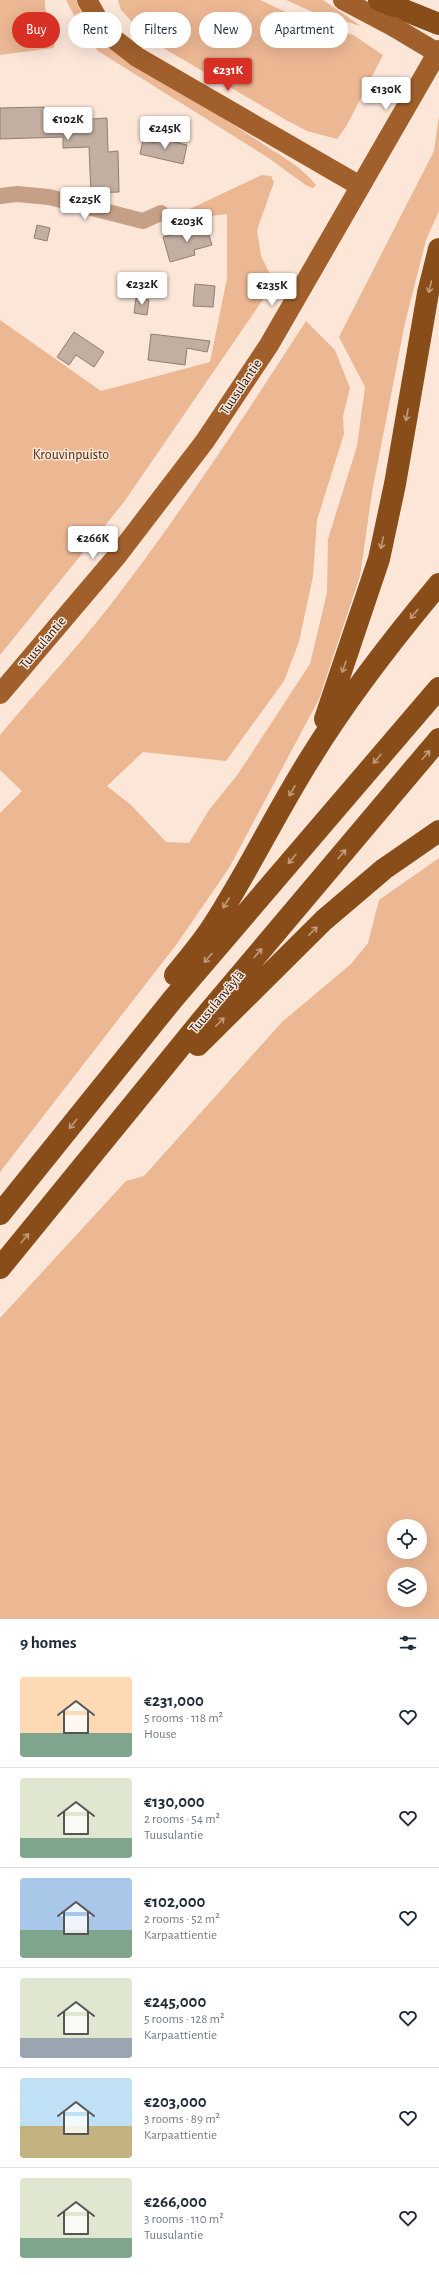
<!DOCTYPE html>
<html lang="en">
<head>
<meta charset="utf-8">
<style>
	:root { --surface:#fff; --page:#f2f2f3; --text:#1f2937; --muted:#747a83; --line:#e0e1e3; --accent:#d93025 }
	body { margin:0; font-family:"Alegreya Sans",sans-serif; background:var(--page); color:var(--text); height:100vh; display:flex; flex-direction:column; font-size:15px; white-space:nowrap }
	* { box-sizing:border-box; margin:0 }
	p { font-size:13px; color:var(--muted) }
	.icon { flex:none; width:22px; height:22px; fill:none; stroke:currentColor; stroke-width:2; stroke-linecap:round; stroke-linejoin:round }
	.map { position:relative; height:1619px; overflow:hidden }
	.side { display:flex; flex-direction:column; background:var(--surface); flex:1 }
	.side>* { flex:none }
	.guide { position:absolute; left:12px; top:12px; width:415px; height:36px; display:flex; gap:8px }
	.fabs { position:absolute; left:387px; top:1519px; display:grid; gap:8px }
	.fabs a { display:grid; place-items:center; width:40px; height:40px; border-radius:50%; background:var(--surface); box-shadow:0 4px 16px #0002; font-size:20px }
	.price { position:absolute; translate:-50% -34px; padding:0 9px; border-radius:4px; background:#fff; color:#222; font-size:13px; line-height:26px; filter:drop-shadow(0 1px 2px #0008) }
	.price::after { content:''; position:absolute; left:50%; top:24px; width:12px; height:9px; margin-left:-6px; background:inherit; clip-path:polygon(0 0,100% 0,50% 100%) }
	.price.active { background:var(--accent); color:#fff }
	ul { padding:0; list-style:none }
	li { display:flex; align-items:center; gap:12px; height:100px; padding:0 20px }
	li+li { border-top:1px solid var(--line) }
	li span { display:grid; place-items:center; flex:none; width:112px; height:80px; border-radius:4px; color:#555 }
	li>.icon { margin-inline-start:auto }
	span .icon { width:48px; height:48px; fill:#fffc; stroke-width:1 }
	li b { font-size:17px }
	h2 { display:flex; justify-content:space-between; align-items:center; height:48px; padding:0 20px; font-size:17px }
	.tag { padding:0 14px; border-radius:18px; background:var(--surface); box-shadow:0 4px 16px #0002; font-size:14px; line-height:36px }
	.tag.active { background:var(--accent); color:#fff }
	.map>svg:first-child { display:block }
	.green { fill:#ecb793; fill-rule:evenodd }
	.building { fill:#c3afa2; stroke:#917e71 }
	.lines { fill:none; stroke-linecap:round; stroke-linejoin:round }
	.minor { stroke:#c5a086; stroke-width:16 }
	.major { stroke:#a15f2b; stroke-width:20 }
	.highway { stroke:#894d1a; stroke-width:22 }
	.major-bridge { stroke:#a15f2b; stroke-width:20 }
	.oneway { stroke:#c29a79 }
	.labels { text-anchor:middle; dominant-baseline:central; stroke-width:3; stroke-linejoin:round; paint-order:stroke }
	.street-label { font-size:14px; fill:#1e1712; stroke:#fbe6d8 }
	.park-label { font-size:14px; fill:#49280d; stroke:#fbe6d8 }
</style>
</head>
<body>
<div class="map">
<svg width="439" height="1619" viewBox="0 0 439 1619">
	<rect width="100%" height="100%" fill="#fbe6d8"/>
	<path class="green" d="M 0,0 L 45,0 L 45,8 L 55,44 L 53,48 L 0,55 Z
		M 66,0 L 76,0 C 94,50 150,75 193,101 C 218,115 242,130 266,146 C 283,157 303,168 316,185 L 313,188 L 307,186 L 267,157 L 98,51 L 85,36 Z
		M 118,0 L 260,0 L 288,13 L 353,35 L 383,55 L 347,125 L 337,139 L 307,131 L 286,120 L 148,39 L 121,10 Z
		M 286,0 L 323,0 L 361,26 L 315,13 Z
		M 439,116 L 439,211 L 426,240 L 405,323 L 372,492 L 360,576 L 319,699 L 229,868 L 176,945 L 0,1172 L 0,813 L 22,791 L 0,770 L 0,735 C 36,692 74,651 108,608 C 179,516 243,419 306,321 L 335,350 L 350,388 L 343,416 L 344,434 L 317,520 L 313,576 L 299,642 L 284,681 L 226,761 L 143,752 L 107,786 L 131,805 L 166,842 L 189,843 L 209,810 L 238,774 L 310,664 L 327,593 L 328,539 L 357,446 L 365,387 L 339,337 L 434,151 Z
		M 262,175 L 271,176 L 274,182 L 257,230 L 261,256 L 273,280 L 264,298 L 124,502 L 0,655 L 0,320 L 101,391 L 210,362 L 227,278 L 227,214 L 162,222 Z
		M 439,858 L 439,1619 L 0,1619 L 0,1318 L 126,1181 L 144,1176 L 282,1022 L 351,964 L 368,943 L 379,900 ZM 394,1526 L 420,1526 L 420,1552 L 394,1552 ZM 394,1574 L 420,1574 L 420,1600 L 394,1600 Z"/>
	<path class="building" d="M 44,107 L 45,122 L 107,118 L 108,152 L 118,151 L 119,192 L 91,193 L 89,147 L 63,148 L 63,137 L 0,139 L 0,108 Z
		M 157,138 L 187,145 L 183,164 L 140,154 L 143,140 L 156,143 Z
		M 37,225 L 50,228 L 47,241 L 34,238 Z
		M 206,225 L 212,245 L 194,250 L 195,255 L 170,262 L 163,237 Z
		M 195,284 L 215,286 L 213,307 L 193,306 Z
		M 136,298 L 149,300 L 147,315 L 134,313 Z
		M 74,332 L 104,352 L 94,367 L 76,355 L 69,365 L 57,357 Z
		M 151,334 L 210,341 L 207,352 L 187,348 L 185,365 L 148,360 Z"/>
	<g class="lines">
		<path class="minor" d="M 0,196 L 17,194 L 49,197 L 143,221 L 161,213"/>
		<path class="major" d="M 87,0 L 105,32 L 137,57 L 360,186
			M 343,0 L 394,27
			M 0,694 L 117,556 L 205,441 L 269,345 L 439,50"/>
		<path class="highway" d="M 379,0 L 439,24
			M 325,719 L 379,559 L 395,484 L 428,293 L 439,249
			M 175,975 C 188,959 201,944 212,927 C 248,872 276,812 311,757 C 349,695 393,639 439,584
			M 198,1045 L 324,920 L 384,869 L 439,831
			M 0,1214 L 173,999 L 439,688
			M 0,1268 L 202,1020 L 439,739"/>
		<path class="major-bridge" d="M 394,27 L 439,54"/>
	</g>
	<defs><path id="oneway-shaft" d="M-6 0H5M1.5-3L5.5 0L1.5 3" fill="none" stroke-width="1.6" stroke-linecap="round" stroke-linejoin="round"/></defs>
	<g class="oneway">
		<use href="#oneway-shaft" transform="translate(430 287) rotate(103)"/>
		<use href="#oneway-shaft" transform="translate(407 415) rotate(100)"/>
		<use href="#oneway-shaft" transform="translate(382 543) rotate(102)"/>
		<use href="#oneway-shaft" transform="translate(414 614) rotate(130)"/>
		<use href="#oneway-shaft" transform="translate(344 667) rotate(109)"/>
		<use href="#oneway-shaft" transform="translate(426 755) rotate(-49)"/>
		<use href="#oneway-shaft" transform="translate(377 759) rotate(130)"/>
		<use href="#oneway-shaft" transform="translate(292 791) rotate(119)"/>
		<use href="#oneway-shaft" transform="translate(342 854) rotate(-50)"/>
		<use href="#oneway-shaft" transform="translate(292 859) rotate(130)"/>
		<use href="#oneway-shaft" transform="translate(226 903) rotate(121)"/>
		<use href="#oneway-shaft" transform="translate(313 931) rotate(-45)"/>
		<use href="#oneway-shaft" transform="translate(258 953) rotate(-50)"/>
		<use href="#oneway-shaft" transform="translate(208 958) rotate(130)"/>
		<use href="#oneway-shaft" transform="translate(220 1022) rotate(-45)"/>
		<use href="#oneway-shaft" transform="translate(73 1124) rotate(129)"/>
		<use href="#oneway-shaft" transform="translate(25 1238) rotate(-51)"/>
	</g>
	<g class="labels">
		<g class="street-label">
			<text transform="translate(241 387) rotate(-56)">Tuusulantie</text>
			<text transform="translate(43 643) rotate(-50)">Tuusulantie</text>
			<text transform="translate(217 1002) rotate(-50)">Tuusulanväylä</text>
		</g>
		<g class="park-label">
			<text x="71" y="455">Krouvinpuisto</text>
		</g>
	</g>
</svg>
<div class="fabs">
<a><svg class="icon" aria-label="locate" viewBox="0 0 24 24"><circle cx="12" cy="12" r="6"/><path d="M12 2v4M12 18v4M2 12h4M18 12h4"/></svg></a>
<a><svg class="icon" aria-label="layers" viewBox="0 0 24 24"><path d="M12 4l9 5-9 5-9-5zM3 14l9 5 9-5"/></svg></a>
</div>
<b class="price active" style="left:228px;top:92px">€231K</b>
<b class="price" style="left:386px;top:111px">€130K</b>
<b class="price" style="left:68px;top:141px">€102K</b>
<b class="price" style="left:165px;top:150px">€245K</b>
<b class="price" style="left:85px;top:221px">€225K</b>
<b class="price" style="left:187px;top:243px">€203K</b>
<b class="price" style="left:142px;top:306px">€232K</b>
<b class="price" style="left:272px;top:307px">€235K</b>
<b class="price" style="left:93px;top:560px">€266K</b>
<div class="guide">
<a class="tag active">Buy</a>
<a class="tag">Rent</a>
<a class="tag">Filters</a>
<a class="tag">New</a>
<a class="tag">Apartment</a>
</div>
</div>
<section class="side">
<h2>9 homes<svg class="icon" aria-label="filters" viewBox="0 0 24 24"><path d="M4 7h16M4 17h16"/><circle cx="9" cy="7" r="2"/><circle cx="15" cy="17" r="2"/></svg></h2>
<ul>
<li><span style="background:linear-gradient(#ffd9b3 70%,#7fa58c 0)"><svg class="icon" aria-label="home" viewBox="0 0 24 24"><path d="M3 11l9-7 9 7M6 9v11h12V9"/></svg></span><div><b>€231,000</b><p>5 rooms · 118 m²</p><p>House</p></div><svg class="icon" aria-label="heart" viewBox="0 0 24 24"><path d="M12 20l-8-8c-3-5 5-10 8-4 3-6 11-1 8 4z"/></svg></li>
<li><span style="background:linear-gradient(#dfe7d0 75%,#7fa58c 0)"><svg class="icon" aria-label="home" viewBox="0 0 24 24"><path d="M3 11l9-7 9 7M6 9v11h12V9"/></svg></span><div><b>€130,000</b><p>2 rooms · 54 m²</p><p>Tuusulantie</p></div><svg class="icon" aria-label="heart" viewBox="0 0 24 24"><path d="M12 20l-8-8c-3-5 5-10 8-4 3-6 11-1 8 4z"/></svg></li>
<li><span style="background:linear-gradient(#a9c7e8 65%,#7fa58c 0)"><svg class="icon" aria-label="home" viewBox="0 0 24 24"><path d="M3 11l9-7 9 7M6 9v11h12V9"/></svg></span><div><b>€102,000</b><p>2 rooms · 52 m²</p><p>Karpaattientie</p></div><svg class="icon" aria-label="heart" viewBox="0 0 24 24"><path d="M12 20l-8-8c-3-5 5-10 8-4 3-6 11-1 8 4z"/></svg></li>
<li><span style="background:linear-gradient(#dfe7d0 75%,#9aa5b1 0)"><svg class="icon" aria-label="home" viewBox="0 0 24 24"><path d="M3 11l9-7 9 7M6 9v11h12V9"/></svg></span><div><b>€245,000</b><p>5 rooms · 128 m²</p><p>Karpaattientie</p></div><svg class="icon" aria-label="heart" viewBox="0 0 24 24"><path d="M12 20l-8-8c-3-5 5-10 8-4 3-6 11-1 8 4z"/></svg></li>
<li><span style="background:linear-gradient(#bfe0f5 60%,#c2b280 0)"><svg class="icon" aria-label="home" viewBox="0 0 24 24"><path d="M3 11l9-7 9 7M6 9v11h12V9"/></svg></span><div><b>€203,000</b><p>3 rooms · 89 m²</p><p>Karpaattientie</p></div><svg class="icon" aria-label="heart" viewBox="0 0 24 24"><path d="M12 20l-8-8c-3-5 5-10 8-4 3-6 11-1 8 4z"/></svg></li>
<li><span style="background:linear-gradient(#dfe7d0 75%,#7fa58c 0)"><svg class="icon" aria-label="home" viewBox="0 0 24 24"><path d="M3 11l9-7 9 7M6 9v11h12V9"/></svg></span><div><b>€266,000</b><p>3 rooms · 110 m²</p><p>Tuusulantie</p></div><svg class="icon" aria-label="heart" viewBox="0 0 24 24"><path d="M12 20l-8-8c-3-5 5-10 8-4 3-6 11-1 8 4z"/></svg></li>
</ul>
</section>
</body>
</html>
